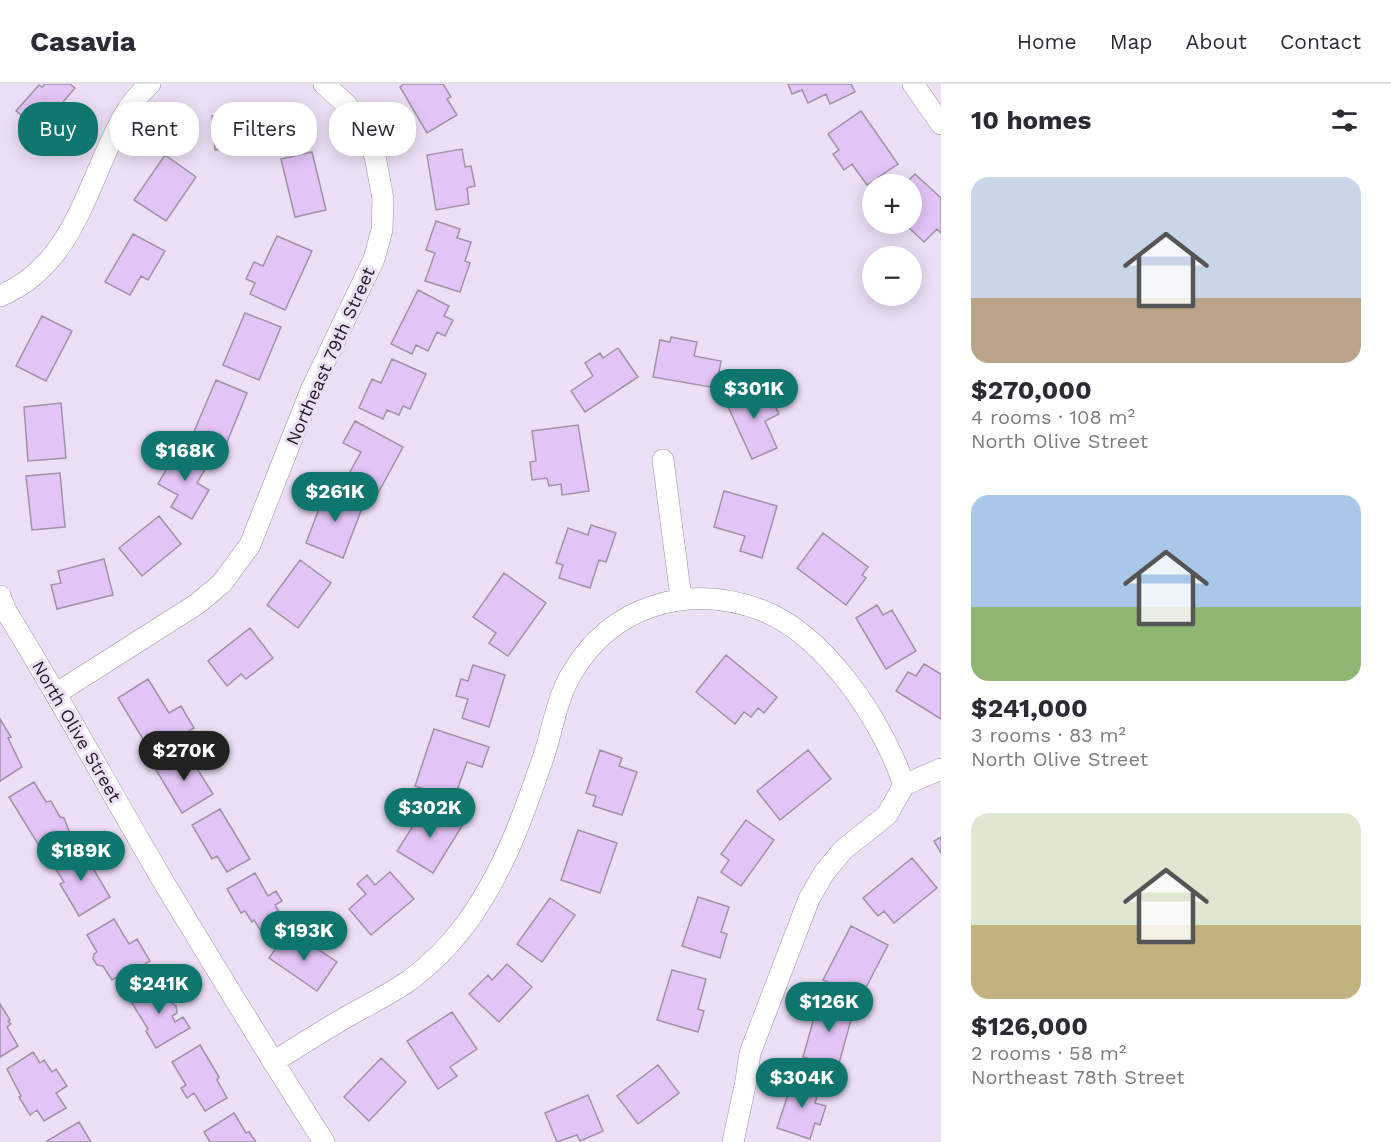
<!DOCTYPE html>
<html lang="en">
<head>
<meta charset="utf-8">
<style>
	:root { --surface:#fff; --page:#f2f2f3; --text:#2b2b33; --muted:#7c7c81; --line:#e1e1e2; --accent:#0f766e }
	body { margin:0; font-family:"Work Sans",sans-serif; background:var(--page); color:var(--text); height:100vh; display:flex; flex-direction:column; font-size:22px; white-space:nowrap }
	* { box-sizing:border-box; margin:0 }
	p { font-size:20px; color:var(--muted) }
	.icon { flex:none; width:33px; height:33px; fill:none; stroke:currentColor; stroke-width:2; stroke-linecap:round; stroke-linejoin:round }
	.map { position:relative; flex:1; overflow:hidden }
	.side { display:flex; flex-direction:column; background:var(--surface); width:450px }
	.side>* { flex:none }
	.top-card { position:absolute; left:18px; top:18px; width:570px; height:54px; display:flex; gap:12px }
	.fabs { position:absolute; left:862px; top:90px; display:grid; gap:12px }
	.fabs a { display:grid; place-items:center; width:60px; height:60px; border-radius:50%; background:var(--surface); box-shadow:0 3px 15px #0003; font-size:30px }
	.price { position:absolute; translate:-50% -51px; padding:0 14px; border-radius:21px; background:var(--accent); color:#fff; font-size:20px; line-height:39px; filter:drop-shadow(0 2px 3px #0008) }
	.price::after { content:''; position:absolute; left:50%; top:36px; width:18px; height:14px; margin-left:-9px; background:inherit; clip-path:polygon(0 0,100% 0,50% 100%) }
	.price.on { background:#222; color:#fff }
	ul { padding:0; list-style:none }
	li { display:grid; align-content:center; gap:12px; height:318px; padding:0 30px }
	li span { display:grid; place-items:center; height:186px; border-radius:18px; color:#555 }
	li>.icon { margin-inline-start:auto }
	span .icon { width:108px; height:108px; fill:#fffc; stroke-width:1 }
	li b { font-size:26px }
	h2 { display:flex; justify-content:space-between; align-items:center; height:72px; padding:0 30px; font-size:26px }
	.tag { padding:0 21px; border-radius:24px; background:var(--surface); box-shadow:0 3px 15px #0003; font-size:21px; line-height:54px }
	.tag.on { background:var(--accent); color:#fff }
	header { display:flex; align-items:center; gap:36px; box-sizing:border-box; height:84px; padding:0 30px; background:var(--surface); border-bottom:2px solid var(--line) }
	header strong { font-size:28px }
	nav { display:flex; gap:33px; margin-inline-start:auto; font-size:21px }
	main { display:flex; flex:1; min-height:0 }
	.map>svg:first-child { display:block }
	.building { fill:#e3c4f6; stroke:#9f92a7; stroke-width:1.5 }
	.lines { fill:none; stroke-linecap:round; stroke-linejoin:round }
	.street-casing { stroke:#9d91a5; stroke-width:22 }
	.street { stroke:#fff; stroke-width:21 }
	.labels { text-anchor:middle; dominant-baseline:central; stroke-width:6; stroke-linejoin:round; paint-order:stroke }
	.street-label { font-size:18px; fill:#201b23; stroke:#eddff5 }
</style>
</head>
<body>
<header>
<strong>Casavia</strong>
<nav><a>Home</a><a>Map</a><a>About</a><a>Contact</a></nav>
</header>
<main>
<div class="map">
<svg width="941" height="1058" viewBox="0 0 941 1058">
	<rect width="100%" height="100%" fill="#eddff5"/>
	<path class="building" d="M 45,0 L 70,0 L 75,4 L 39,46 L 16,27 L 39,1 L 42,3 Z
		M 404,0 L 443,0 L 451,13 L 447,15 L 457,31 L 427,49 L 400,3 Z
		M 788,0 L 851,0 L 855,8 L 830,20 L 826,10 L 808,19 L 802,6 L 792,10 Z
		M 260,26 L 264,60 L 215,66 L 212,32 Z
		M 861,27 L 898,80 L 867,101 L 852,80 L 844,86 L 833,70 L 839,66 L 828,50 Z
		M 462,65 L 465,83 L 471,82 L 475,102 L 467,104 L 469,120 L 436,126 L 427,71 Z
		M 312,68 L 326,126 L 295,133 L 281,75 Z
		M 165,71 L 196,93 L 166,137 L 134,116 Z
		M 915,90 L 941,114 L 941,149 L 937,145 L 924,158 L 905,140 L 912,140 L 912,100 L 905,100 Z
		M 436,137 L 460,145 L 457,154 L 471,158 L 465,177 L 470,179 L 460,208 L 425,197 L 435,169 L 426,166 Z
		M 133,150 L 165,167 L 148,196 L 141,192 L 130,211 L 105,198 Z
		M 277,152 L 312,167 L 285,226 L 250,210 L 255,199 L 246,195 L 254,178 L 263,182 Z
		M 418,206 L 449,222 L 444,232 L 453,236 L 445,252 L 437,248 L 428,267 L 416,261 L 412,270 L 391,260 Z
		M 245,229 L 281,243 L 259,296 L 223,281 Z
		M 42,232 L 72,247 L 46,297 L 16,282 Z
		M 671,253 L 697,258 L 694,272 L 721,277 L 716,304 L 653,293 L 660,256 L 670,258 Z
		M 618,264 L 638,293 L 585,328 L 571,307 L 593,292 L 585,279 L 600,269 L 603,274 Z
		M 392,275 L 426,290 L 410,325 L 403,322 L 399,331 L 387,326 L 383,335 L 359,324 L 372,295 L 381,299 Z
		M 216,296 L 247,309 L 225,363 L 193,350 Z
		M 758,301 L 765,317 L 771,314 L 779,330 L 765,337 L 777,364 L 752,375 L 725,316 Z
		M 61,319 L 66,374 L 28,377 L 24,323 Z
		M 355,337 L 403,363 L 377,411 L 346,395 L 361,368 L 343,359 Z
		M 578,341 L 589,407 L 562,411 L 561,400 L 549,402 L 547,394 L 532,396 L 530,378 L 536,377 L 532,347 Z
		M 179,363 L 208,380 L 197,399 L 209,406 L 192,435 L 171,423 L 178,411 L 158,400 Z
		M 60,389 L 65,443 L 32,446 L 26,392 Z
		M 327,404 L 364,419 L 343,474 L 306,459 Z
		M 724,407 L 777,422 L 762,474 L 740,467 L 745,452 L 714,443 Z
		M 159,432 L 181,460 L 142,492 L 119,464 Z
		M 591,441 L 616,449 L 606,478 L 599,476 L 590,504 L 559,494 L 563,481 L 556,479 L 568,444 L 588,451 Z
		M 823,449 L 868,483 L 862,491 L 866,494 L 846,521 L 797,484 Z
		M 104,475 L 113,511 L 57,525 L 51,501 L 61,499 L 58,487 Z
		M 300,476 L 331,499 L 298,544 L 267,521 Z
		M 504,489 L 546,519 L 508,572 L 489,559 L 496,549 L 473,533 Z
		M 877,521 L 883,531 L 892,526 L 916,567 L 886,585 L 856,534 Z
		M 250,544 L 273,574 L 246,595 L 241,590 L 227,602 L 208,577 Z
		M 726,571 L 777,613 L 764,629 L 758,624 L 751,633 L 744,628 L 735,640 L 696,608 Z
		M 924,580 L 941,590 L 941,635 L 896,607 L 908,588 L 916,592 Z
		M 473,581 L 505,591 L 489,643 L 462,634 L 468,615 L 456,612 L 461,595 L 468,597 Z
		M 148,595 L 169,629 L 181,622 L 194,644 L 152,670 L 118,614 Z
		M 0,635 L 11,653 L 8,654 L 22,683 L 0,697 Z
		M 434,645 L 489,663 L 482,683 L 467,678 L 454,715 L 415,702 Z
		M 600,666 L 622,674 L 619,682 L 637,688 L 622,731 L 593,722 L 596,712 L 586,709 Z
		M 808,666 L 831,695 L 780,736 L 757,707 Z
		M 186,667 L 213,710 L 182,729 L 156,686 Z
		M 34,698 L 46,718 L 51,717 L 60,733 L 64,734 L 69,747 L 41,765 L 9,713 Z
		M 427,720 L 462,742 L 433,789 L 397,767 Z
		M 220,725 L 250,775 L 227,788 L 217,772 L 212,775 L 192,741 Z
		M 746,736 L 774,756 L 741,802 L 721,788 L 729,776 L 721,770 Z
		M 578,746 L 617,759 L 600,809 L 561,796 Z
		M 941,753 L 941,769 L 934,757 Z
		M 81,764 L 110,813 L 79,832 L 60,800 L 64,798 L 53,781 Z
		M 912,774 L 937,804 L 894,839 L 884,827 L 878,832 L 863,814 Z
		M 390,788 L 414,815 L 371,851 L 349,825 L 366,810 L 357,800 L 367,791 L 375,801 Z
		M 255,789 L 268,812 L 276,807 L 282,817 L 275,821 L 286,839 L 264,852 L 254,836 L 252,838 L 245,827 L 241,829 L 227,805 Z
		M 698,813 L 729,823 L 721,848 L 727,850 L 720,874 L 682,862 Z
		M 550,814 L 575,831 L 542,878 L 517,860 Z
		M 114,835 L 129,860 L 137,855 L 150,877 L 124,893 L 122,890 L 112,896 L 103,882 L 97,881 L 93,875 L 94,870 L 97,868 L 87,851 Z
		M 851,842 L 888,861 L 860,915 L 823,896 Z
		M 285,852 L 300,861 L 304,856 L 337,878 L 317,907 L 269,874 Z
		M 507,880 L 532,903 L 499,938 L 469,910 L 488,891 L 492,896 Z
		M 672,886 L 706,895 L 698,925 L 704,927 L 698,948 L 657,936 Z
		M 160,898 L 171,918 L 176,922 L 177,929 L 172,932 L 175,938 L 183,933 L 190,944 L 156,964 L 146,947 L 148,945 L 130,916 Z
		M 819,916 L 854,925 L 838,983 L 803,973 Z
		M 0,920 L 10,936 L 8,937 L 11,940 L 7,943 L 18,962 L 0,973 Z
		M 452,928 L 477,965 L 450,983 L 457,992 L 438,1005 L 407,957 Z
		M 200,961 L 219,993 L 217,996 L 227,1014 L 205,1027 L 194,1009 L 187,1014 L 181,1004 L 186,1001 L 172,978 Z
		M 33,968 L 40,979 L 44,976 L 52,988 L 56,985 L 67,1002 L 56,1009 L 66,1024 L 44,1037 L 37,1026 L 30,1031 L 19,1013 L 21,1012 L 7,985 Z
		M 381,974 L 406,998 L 369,1037 L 344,1013 Z
		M 658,981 L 679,1009 L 638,1040 L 617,1012 Z
		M 794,992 L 821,1001 L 815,1019 L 826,1022 L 820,1041 L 815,1039 L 810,1055 L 777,1044 Z
		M 588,1011 L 603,1047 L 580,1057 L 577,1051 L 557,1058 L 545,1029 Z
		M 234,1029 L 246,1049 L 249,1048 L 256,1058 L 210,1058 L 204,1048 Z
		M 79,1038 L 91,1058 L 47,1058 L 47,1057 Z"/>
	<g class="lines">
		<g class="street-casing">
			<path id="street" d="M 913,0 L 941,40
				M 0,212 C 64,185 81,123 108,64 C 119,39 129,18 150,0
				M 663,376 L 681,514
				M 0,512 L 6,527 C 62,617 112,711 166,802 C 218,888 270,974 324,1058
				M 57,609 L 197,520 L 222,499 L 250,461 L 311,306 L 374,175 L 382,146 L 383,115 L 375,72 L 366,49 L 347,21 L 324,0
				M 273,978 C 296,964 319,949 343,935 C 365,922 389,911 410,896 C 430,881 450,861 465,841 C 503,790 524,730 544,671 C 553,644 557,613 572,589 C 612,521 688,499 761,526 C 825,550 883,638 904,701
				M 733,1058 L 746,997 L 750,969 L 809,815 L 824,789 L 843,766 L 887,731 L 904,701 L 941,685"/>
		</g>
		<use href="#street" class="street"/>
	</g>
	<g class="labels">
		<g class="street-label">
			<text transform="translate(330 272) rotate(-66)">Northeast 79th Street</text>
			<text transform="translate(77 647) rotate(60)">North Olive Street</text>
		</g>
	</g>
</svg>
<div class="fabs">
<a>+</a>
<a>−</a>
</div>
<b class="price" style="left:754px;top:336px">$301K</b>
<b class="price" style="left:185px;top:398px">$168K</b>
<b class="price" style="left:335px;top:439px">$261K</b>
<b class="price on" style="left:184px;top:698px">$270K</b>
<b class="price" style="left:430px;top:755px">$302K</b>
<b class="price" style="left:81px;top:798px">$189K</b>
<b class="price" style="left:304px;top:878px">$193K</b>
<b class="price" style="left:159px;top:931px">$241K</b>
<b class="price" style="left:829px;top:949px">$126K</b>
<b class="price" style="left:802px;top:1025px">$304K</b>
<div class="top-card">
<a class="tag on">Buy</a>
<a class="tag">Rent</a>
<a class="tag">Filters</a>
<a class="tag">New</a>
</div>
</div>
<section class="side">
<h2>10 homes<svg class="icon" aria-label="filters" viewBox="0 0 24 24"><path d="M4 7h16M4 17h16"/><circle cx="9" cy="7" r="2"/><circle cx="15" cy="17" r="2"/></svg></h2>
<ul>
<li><span style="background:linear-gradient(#c9d6e8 65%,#b9a48a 0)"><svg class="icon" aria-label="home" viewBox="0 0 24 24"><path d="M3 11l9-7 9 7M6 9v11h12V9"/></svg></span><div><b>$270,000</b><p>4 rooms · 108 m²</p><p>North Olive Street</p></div></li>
<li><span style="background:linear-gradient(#a9c7e8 60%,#8fb573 0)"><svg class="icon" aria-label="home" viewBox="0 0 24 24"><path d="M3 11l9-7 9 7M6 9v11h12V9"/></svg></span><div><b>$241,000</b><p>3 rooms · 83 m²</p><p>North Olive Street</p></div></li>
<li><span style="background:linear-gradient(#dfe7d0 60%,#c2b280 0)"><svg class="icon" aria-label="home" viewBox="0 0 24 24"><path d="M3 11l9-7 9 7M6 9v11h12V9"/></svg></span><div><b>$126,000</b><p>2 rooms · 58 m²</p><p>Northeast 78th Street</p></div></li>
</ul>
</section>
</main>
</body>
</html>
